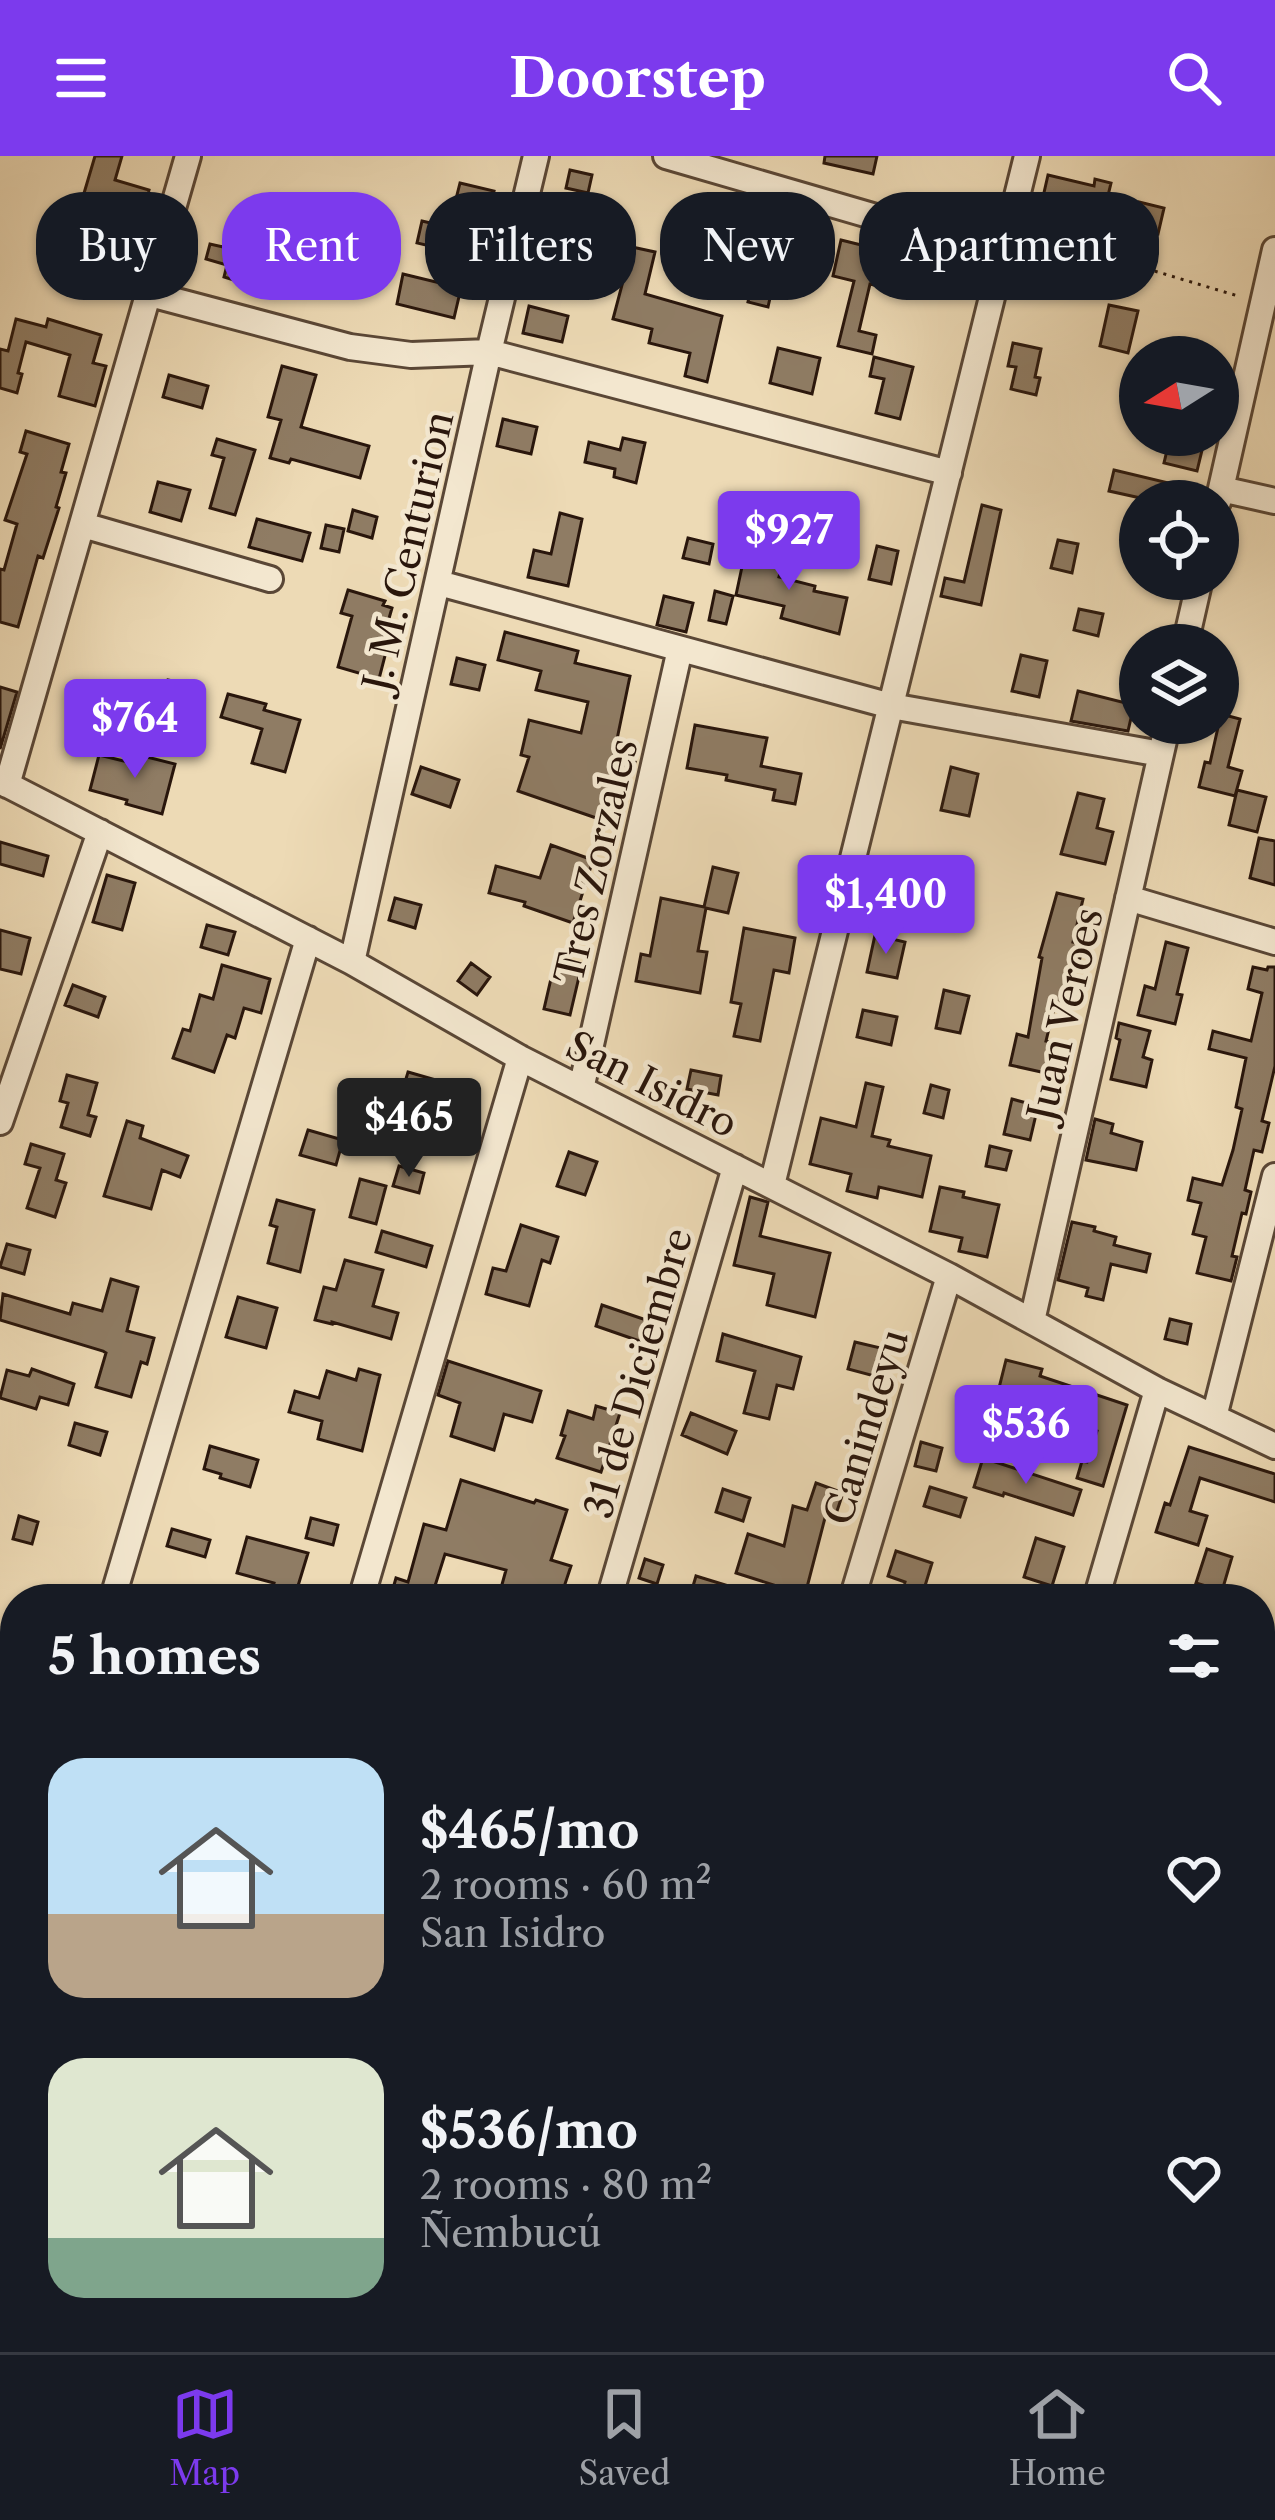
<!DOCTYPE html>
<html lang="en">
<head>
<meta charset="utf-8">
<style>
	:root { --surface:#171b24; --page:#242831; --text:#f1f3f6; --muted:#9ea1a6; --line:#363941; --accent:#7c3aed }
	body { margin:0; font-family:"Libre Caslon Text",serif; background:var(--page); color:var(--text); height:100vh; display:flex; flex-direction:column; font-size:45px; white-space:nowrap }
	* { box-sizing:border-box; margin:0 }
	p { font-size:39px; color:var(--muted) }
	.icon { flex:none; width:66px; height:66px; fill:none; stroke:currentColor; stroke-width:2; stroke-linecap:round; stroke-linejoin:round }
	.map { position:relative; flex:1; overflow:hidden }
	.side { position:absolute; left:0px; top:1428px; width:1275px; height:768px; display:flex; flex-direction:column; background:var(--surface); border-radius:48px 48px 0 0; box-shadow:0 3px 9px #0004 }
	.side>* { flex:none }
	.top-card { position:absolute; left:36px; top:36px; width:1203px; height:108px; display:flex; gap:24px }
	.needle { width:78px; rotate:259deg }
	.buttons { position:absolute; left:1119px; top:180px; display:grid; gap:24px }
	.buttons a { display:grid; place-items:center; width:120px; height:120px; border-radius:50%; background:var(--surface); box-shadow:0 3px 9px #0004; font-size:60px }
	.price { position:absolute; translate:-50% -102px; padding:0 27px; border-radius:12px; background:var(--accent); color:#fff; font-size:39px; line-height:78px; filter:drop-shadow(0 3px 6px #0008) }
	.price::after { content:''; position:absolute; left:50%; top:72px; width:36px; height:27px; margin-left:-18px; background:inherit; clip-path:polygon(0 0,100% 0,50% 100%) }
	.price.current { background:#222; color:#fff }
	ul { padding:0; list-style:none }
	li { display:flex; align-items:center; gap:36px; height:300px; padding:0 48px }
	li span { display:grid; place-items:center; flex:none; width:336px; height:240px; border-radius:36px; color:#555 }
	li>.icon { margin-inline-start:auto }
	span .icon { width:144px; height:144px; fill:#fffc; stroke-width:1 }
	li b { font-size:51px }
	h2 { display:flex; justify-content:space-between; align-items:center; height:144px; padding:0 48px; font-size:51px }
	.tag { padding:0 42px; border-radius:48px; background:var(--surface); box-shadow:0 3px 9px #0004; font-size:42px; line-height:108px }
	.tag.current { background:var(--accent); color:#fff }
	header { display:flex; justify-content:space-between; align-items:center; height:156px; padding:0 48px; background:var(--accent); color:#fff; font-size:54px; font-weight:700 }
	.tabs { display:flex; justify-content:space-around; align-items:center; height:168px; border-top:3px solid var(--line); background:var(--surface); font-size:33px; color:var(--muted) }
	.tabs a { display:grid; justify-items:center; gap:6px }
	.tabs .current { color:var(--accent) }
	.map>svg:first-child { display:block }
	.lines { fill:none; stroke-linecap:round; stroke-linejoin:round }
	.stream { stroke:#76634f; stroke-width:6 }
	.building { fill:#8f7c64; stroke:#29160c; stroke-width:3 }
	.service-casing { stroke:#5a4736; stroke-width:18 }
	.minor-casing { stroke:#5a4736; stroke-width:30 }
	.path { stroke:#29160c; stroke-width:3; stroke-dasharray:3 6; stroke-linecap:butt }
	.service { stroke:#f3e7cf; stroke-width:12 }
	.minor { stroke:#f3e7cf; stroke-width:24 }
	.labels { text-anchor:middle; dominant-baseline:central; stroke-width:9; stroke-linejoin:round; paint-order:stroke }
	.street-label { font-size:39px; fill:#29160c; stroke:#f3e7cf }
</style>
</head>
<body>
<header><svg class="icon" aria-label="menu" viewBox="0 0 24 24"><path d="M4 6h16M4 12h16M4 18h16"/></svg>Doorstep<svg class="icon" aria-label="search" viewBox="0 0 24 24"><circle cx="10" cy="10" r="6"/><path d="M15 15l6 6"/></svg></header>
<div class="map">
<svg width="1275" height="2196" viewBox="0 0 1275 2196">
	<rect width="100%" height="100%" fill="#eddab5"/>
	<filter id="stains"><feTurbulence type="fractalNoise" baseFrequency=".00167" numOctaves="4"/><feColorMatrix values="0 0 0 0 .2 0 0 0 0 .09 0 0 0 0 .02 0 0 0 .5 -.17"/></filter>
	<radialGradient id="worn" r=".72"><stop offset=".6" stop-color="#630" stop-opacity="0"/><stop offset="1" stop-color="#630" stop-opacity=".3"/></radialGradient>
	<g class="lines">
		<path class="stream" d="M 0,1535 L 15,1553
			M 484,2181 L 497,2196"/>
	</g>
	<path class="building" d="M 95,0 L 122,0 L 115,24 L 149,34 L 142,61 L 82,44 Z
		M 825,0 L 877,0 L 873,18 L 824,7 Z
		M 570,14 L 592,19 L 588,37 L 566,32 Z
		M 1048,19 L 1094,30 L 1095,23 L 1111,27 L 1105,52 L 1043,41 Z
		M 460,27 L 494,35 L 488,59 L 454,51 Z
		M 1139,46 L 1164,52 L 1158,78 L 1133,73 Z
		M 231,61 L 276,74 L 268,103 L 283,107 L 273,141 L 248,134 L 250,129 L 224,121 L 227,109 L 206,103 L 210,88 L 223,91 Z
		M 422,65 L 452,72 L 447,94 L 417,87 Z
		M 553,80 L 598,91 L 590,123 L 545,112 Z
		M 90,84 L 124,94 L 114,128 L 80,118 Z
		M 841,84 L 890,96 L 882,131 L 870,128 L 859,175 L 876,179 L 872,198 L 838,190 L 854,125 L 833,120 Z
		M 761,87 L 781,92 L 768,151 L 748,146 Z
		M 632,91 L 655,96 L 645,138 L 722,160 L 707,226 L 685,220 L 690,197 L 649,187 L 652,173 L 613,163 Z
		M 403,118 L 461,132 L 454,162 L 397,148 Z
		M 1109,149 L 1138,155 L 1128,197 L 1100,190 Z
		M 529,150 L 568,160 L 562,186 L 523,177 Z
		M 16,163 L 46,171 L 48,163 L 101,179 L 93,207 L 106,210 L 95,250 L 59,240 L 70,199 L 26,186 L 18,217 L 22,218 L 17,237 L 0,232 L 0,193 L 8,195 Z
		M 1013,187 L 1041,193 L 1035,221 L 1040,222 L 1036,239 L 1011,233 L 1016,211 L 1008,210 Z
		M 778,192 L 820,202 L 812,238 L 770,227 Z
		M 874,201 L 913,211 L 900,263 L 876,257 L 884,223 L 870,220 Z
		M 282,210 L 316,219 L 301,271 L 369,290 L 360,322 L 291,303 L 289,307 L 270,302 L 281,264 L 268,261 Z
		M 169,219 L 208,230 L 202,252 L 163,241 Z
		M 503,263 L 537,271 L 531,298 L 497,290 Z
		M 26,275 L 69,288 L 61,316 L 66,317 L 56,351 L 59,352 L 43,402 L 38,400 L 18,471 L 0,466 L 0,413 L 4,414 L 17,368 L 5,364 L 27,298 L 20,296 Z
		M 623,282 L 645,287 L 636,327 L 614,321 L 615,313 L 585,306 L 589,286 L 620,294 Z
		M 1170,282 L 1203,290 L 1197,315 L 1164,307 Z
		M 217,283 L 255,294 L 235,359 L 210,352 L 224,302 L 212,299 Z
		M 1114,314 L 1173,328 L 1169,345 L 1154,345 L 1109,335 Z
		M 158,326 L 190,334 L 181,365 L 150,356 Z
		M 734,338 L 759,344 L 750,382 L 725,376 Z
		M 982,349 L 1001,354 L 981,449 L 941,440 L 945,422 L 964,426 Z
		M 353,354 L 377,361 L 372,382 L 348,375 Z
		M 560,357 L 582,363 L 568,430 L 528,421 L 534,394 L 551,398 Z
		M 257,363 L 310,377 L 302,405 L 249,391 Z
		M 326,369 L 344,373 L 339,396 L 321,392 Z
		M 688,382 L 713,388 L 709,408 L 683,402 Z
		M 1058,384 L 1078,388 L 1072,417 L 1051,412 Z
		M 877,390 L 898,395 L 891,428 L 869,423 Z
		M 746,392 L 784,401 L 779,421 L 815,430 L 814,435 L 847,442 L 839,478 L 781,462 L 784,450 L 736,439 Z
		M 348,434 L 385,445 L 383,449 L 392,452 L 380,494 L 386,496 L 379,523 L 338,511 L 352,460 L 341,457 Z
		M 715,435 L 733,440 L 726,468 L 709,464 Z
		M 664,440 L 693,447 L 686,476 L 657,469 Z
		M 1079,453 L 1103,458 L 1098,480 L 1074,474 Z
		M 505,476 L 578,495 L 575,507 L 630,520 L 614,598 L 635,606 L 616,661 L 604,657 L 602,664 L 518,635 L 529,601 L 521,599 L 529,564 L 581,577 L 588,546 L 536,534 L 541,515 L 498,504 Z
		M 1021,499 L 1047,505 L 1039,541 L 1012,535 Z
		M 457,502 L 485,509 L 479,534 L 451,528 Z
		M 168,524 L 195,530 L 191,549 L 164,542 Z
		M 0,531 L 17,536 L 0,593 Z
		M 1078,535 L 1134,549 L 1128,575 L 1071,565 Z
		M 228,538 L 266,548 L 264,554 L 300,564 L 285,616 L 252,607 L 262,573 L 221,561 Z
		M 1221,558 L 1240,563 L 1228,611 L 1242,615 L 1235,640 L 1199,631 L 1205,606 L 1210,607 Z
		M 695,569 L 767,582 L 761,610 L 801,618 L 795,648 L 773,644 L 775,634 L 726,624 L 727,619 L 687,612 Z
		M 99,599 L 136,608 L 139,599 L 175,608 L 162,658 L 126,648 L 127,644 L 90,634 Z
		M 421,611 L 459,624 L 450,651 L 412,638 Z
		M 951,611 L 978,618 L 969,660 L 941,654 Z
		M 1237,634 L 1266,641 L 1257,676 L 1229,669 Z
		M 1078,637 L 1104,643 L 1097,672 L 1113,676 L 1105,708 L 1061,698 Z
		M 1259,682 L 1275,685 L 1275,729 L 1250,722 Z
		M 0,686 L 48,700 L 43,720 L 0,708 Z
		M 551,689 L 593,704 L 573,767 L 524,750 L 525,746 L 489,737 L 496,710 L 540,722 Z
		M 713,711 L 738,717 L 728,757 L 706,752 L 698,795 L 707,796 L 700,837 L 636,825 L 641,798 L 650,800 L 661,742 L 704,751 Z
		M 107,719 L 135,727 L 122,774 L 93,766 Z
		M 1057,737 L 1083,743 L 1073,786 L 1083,788 L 1078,811 L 1070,809 L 1060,850 L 1055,848 L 1046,885 L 1066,889 L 1059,920 L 1010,909 L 1017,878 L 1028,881 L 1042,802 L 1039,801 Z
		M 395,742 L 421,749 L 415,772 L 389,764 Z
		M 207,769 L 235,776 L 228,799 L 201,791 Z
		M 744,772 L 795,782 L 789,817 L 774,814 L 760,885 L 734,880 L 741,848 L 731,846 Z
		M 0,774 L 30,782 L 21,818 L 0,813 Z
		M 875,779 L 905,786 L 897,822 L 867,816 Z
		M 1166,786 L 1188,792 L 1177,838 L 1182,839 L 1175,868 L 1138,859 L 1145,830 L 1155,833 Z
		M 556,801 L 582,808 L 570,859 L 544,853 Z
		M 471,807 L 490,821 L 477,839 L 458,825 Z
		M 222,809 L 270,823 L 261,857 L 244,852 L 235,882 L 227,879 L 214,916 L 173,902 L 183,873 L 190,875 L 200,839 L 213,843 Z
		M 1253,811 L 1267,814 L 1268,811 L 1275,811 L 1275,910 L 1262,965 L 1269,967 L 1262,996 L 1254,994 L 1245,1034 L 1251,1036 L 1246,1058 L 1242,1057 L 1232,1100 L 1237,1101 L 1231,1125 L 1197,1117 L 1206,1081 L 1193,1078 L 1201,1047 L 1188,1044 L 1193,1022 L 1222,1029 L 1233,994 L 1242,953 L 1236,951 L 1246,902 L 1209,893 L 1213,875 L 1251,885 L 1262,837 L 1248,833 Z
		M 73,829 L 105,841 L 98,861 L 65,849 Z
		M 944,834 L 969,840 L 960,877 L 936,872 Z
		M 863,854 L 897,861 L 891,889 L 857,881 Z
		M 1119,867 L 1150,875 L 1143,901 L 1152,904 L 1146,931 L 1111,923 L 1120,884 L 1116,882 Z
		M 691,914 L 721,920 L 718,939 L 687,933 Z
		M 408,916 L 436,924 L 425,961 L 397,953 Z
		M 67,919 L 97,927 L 88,959 L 96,961 L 90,980 L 61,971 L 68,947 L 60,945 Z
		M 866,927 L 883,931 L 872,980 L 890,984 L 888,990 L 931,1000 L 922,1041 L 879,1031 L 877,1042 L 847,1035 L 851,1018 L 810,1008 L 821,962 L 856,971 Z
		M 931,929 L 949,934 L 943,962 L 924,957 Z
		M 1012,943 L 1038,950 L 1030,984 L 1004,978 Z
		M 413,957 L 461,971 L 456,989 L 408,975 Z
		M 1095,963 L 1113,968 L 1111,977 L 1142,986 L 1136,1014 L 1086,1004 Z
		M 127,965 L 143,970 L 140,982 L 188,1000 L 180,1021 L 162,1014 L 151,1053 L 104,1040 Z
		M 308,974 L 343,984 L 336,1009 L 300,999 Z
		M 31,988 L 64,998 L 56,1024 L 66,1027 L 55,1061 L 27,1052 L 40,1012 L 25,1008 Z
		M 990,990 L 1011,995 L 1006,1014 L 986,1010 Z
		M 569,996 L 597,1006 L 585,1039 L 557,1030 Z
		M 399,1010 L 424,1017 L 419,1037 L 393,1030 Z
		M 360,1023 L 386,1030 L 376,1068 L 350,1061 Z
		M 940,1031 L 964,1036 L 963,1041 L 999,1049 L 987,1101 L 959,1095 L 962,1082 L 930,1075 Z
		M 750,1041 L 768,1046 L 760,1080 L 830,1097 L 815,1161 L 767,1149 L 774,1118 L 734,1109 Z
		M 277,1044 L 314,1054 L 300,1116 L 268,1107 L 277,1071 L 270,1069 Z
		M 1072,1066 L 1095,1071 L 1094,1075 L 1116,1081 L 1114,1089 L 1150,1098 L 1146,1116 L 1111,1108 L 1103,1144 L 1086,1140 L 1088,1132 L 1058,1124 Z
		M 521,1069 L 558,1081 L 550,1107 L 542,1104 L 529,1150 L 486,1138 L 493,1112 L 506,1115 Z
		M 382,1075 L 432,1090 L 426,1111 L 376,1096 Z
		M 7,1088 L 30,1094 L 24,1118 L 0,1111 Z
		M 345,1104 L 383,1114 L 373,1150 L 398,1157 L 391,1183 L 332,1166 L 332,1168 L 315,1164 L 324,1131 L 336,1134 Z
		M 111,1123 L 138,1131 L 127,1175 L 154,1182 L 147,1208 L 141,1206 L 131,1241 L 96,1231 L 106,1197 L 103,1195 L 0,1164 L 3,1138 L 70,1158 L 73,1147 L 102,1155 Z
		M 238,1141 L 277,1152 L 266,1192 L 226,1181 Z
		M 602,1149 L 655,1167 L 648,1188 L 596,1170 Z
		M 1170,1163 L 1191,1168 L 1187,1188 L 1165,1183 Z
		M 723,1178 L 801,1201 L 793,1233 L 777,1229 L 769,1263 L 744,1257 L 755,1215 L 717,1205 Z
		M 855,1186 L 885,1193 L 878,1221 L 848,1213 Z
		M 1006,1204 L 1042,1213 L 1040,1220 L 1127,1249 L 1103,1330 L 1077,1322 L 1082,1305 L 1087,1306 L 1097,1275 L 1079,1269 L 1081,1264 L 1034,1249 L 1033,1253 L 996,1244 Z
		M 448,1205 L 541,1235 L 532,1266 L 504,1258 L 494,1294 L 451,1280 L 460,1247 L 438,1239 Z
		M 32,1213 L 74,1228 L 68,1249 L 40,1241 L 36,1253 L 0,1242 L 7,1214 L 29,1220 Z
		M 359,1213 L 380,1219 L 362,1295 L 318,1283 L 322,1265 L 289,1256 L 295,1235 L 319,1242 L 327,1215 L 356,1224 Z
		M 596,1250 L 620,1257 L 601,1316 L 557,1302 L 565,1280 L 561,1279 L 568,1255 L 593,1263 Z
		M 691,1257 L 736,1275 L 727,1298 L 682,1279 Z
		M 75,1267 L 107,1276 L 100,1299 L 69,1289 Z
		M 921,1286 L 942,1292 L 936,1315 L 915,1310 Z
		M 210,1290 L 258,1304 L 250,1331 L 220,1322 L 221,1318 L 204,1313 Z
		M 1189,1291 L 1275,1318 L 1275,1346 L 1200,1322 L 1190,1355 L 1207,1360 L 1198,1389 L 1156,1376 L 1165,1347 L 1170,1349 Z
		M 983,1302 L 1081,1334 L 1073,1359 L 1004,1337 L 1003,1340 L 974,1331 Z
		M 461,1324 L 534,1347 L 536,1344 L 567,1354 L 551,1404 L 571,1410 L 563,1434 L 551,1431 L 548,1443 L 498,1443 L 506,1414 L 445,1398 L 434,1433 L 451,1438 L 450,1443 L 390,1443 L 396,1422 L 408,1426 L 424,1368 L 446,1374 Z
		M 816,1327 L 843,1337 L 835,1361 L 826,1358 L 805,1439 L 736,1417 L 748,1378 L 784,1390 L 793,1350 L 807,1354 Z
		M 930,1331 L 966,1342 L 960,1361 L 924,1350 Z
		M 723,1333 L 750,1342 L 743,1365 L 716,1356 Z
		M 19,1360 L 38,1366 L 32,1388 L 13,1383 Z
		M 311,1362 L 338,1369 L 333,1389 L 306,1382 Z
		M 172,1373 L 210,1384 L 205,1401 L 167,1390 Z
		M 247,1381 L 308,1397 L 294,1443 L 270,1440 L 274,1427 L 237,1417 Z
		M 1036,1382 L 1064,1391 L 1052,1430 L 1024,1421 Z
		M 1207,1393 L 1232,1401 L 1222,1435 L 1196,1427 Z
		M 896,1395 L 932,1407 L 921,1443 L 900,1443 L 905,1426 L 888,1420 Z
		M 645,1403 L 663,1409 L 657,1428 L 639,1422 Z
		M 696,1420 L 758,1439 L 757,1443 L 709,1443 L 691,1437 Z"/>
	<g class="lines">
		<g class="service-casing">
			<path id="service" d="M 938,2181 L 964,2196"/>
		</g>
		<g class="minor-casing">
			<path id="minor" d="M 666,0 L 1003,98
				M 150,138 L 350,191 L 411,199 L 489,196 L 949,317
				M 1221,333 L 1275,345
				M 1218,346 L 1275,94
				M 83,369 L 270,423
				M 439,427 L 891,550 L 1161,598
				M 1185,489 L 1200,423
				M 0,625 L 352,806 L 520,902 L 949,1120 L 1157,1234 L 1275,1290
				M 7,629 L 188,0
				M 1128,742 L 1275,786
				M 352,806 L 489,196 L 536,0
				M 581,933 L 680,493
				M 0,966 L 100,676
				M 772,1029 L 1027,0
				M 1032,1165 L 1168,567
				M 1214,1261 L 1275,1020
				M 120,1443 L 113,1441 L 308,783
				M 361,1443 L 520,902
				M 609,1443 L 735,1011
				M 852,1443 L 949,1120
				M 1096,1443 L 1157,1234
				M 0,1658 L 15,1675
				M 1260,1719 L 1275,1668
				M 1260,1793 L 1275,1798
				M 0,1897 L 15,1896
				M 1260,2041 L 1275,2046
				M 126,2196 L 130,2181
				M 379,2196 L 383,2181
				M 621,2196 L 626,2181
				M 874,2196 L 880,2181
				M 1113,2196 L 1118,2181"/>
		</g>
		<path class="path" d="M 1034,79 L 1238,140
			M 1,1635 L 15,1621"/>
		<use href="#service" class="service"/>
		<use href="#minor" class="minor"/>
	</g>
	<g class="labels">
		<g class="street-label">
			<text transform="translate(408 395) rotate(-77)">J. M. Centurion</text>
			<text transform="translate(596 705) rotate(-77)">Tres Zorzales</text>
			<text transform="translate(1065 858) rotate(-77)">Juan Veroes</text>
			<text transform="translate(652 928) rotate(27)">San Isidro</text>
			<text transform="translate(638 1217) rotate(-74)">31 de Diciembre</text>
			<text transform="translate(866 1271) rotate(-73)">Canindeyu</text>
		</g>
	</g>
	<rect width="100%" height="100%" filter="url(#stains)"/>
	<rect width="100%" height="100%" fill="url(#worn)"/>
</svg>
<div class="buttons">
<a><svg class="needle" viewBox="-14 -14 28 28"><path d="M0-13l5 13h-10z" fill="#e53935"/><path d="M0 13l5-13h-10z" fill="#9ea1a6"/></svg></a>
<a><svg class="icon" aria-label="locate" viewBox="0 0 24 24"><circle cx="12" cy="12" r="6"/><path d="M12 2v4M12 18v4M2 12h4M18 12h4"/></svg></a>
<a><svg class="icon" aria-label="layers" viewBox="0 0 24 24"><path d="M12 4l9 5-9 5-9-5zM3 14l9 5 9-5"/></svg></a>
</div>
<b class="price" style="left:789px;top:437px">$927</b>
<b class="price" style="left:135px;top:625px">$764</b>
<b class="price" style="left:886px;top:801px">$1,400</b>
<b class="price current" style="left:409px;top:1024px">$465</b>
<b class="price" style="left:1026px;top:1331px">$536</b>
<div class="top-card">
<a class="tag">Buy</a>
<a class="tag current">Rent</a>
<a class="tag">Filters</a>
<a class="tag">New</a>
<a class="tag">Apartment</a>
</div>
<section class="side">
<h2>5 homes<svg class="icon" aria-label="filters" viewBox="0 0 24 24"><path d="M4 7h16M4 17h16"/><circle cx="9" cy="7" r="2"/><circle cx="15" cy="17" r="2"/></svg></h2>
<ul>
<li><span style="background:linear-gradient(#bfe0f5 65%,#b9a48a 0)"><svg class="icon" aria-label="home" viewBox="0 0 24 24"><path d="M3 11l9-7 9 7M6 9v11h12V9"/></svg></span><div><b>$465/mo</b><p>2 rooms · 60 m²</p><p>San Isidro</p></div><svg class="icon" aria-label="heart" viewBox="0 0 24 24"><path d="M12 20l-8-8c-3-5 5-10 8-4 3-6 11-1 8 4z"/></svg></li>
<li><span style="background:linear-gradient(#dfe7d0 75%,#7fa58c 0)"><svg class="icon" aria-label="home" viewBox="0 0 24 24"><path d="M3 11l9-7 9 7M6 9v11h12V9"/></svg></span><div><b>$536/mo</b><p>2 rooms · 80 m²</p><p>Ñembucú</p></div><svg class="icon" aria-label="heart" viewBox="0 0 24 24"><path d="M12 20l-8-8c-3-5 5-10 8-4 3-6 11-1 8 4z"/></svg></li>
</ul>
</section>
</div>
<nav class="tabs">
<a class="current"><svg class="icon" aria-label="map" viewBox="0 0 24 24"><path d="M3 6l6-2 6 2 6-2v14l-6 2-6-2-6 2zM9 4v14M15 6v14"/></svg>Map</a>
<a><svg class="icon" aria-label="saved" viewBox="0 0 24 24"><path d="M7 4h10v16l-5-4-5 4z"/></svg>Saved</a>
<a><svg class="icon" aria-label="home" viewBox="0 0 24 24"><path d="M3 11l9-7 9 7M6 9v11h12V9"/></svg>Home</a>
</nav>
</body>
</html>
